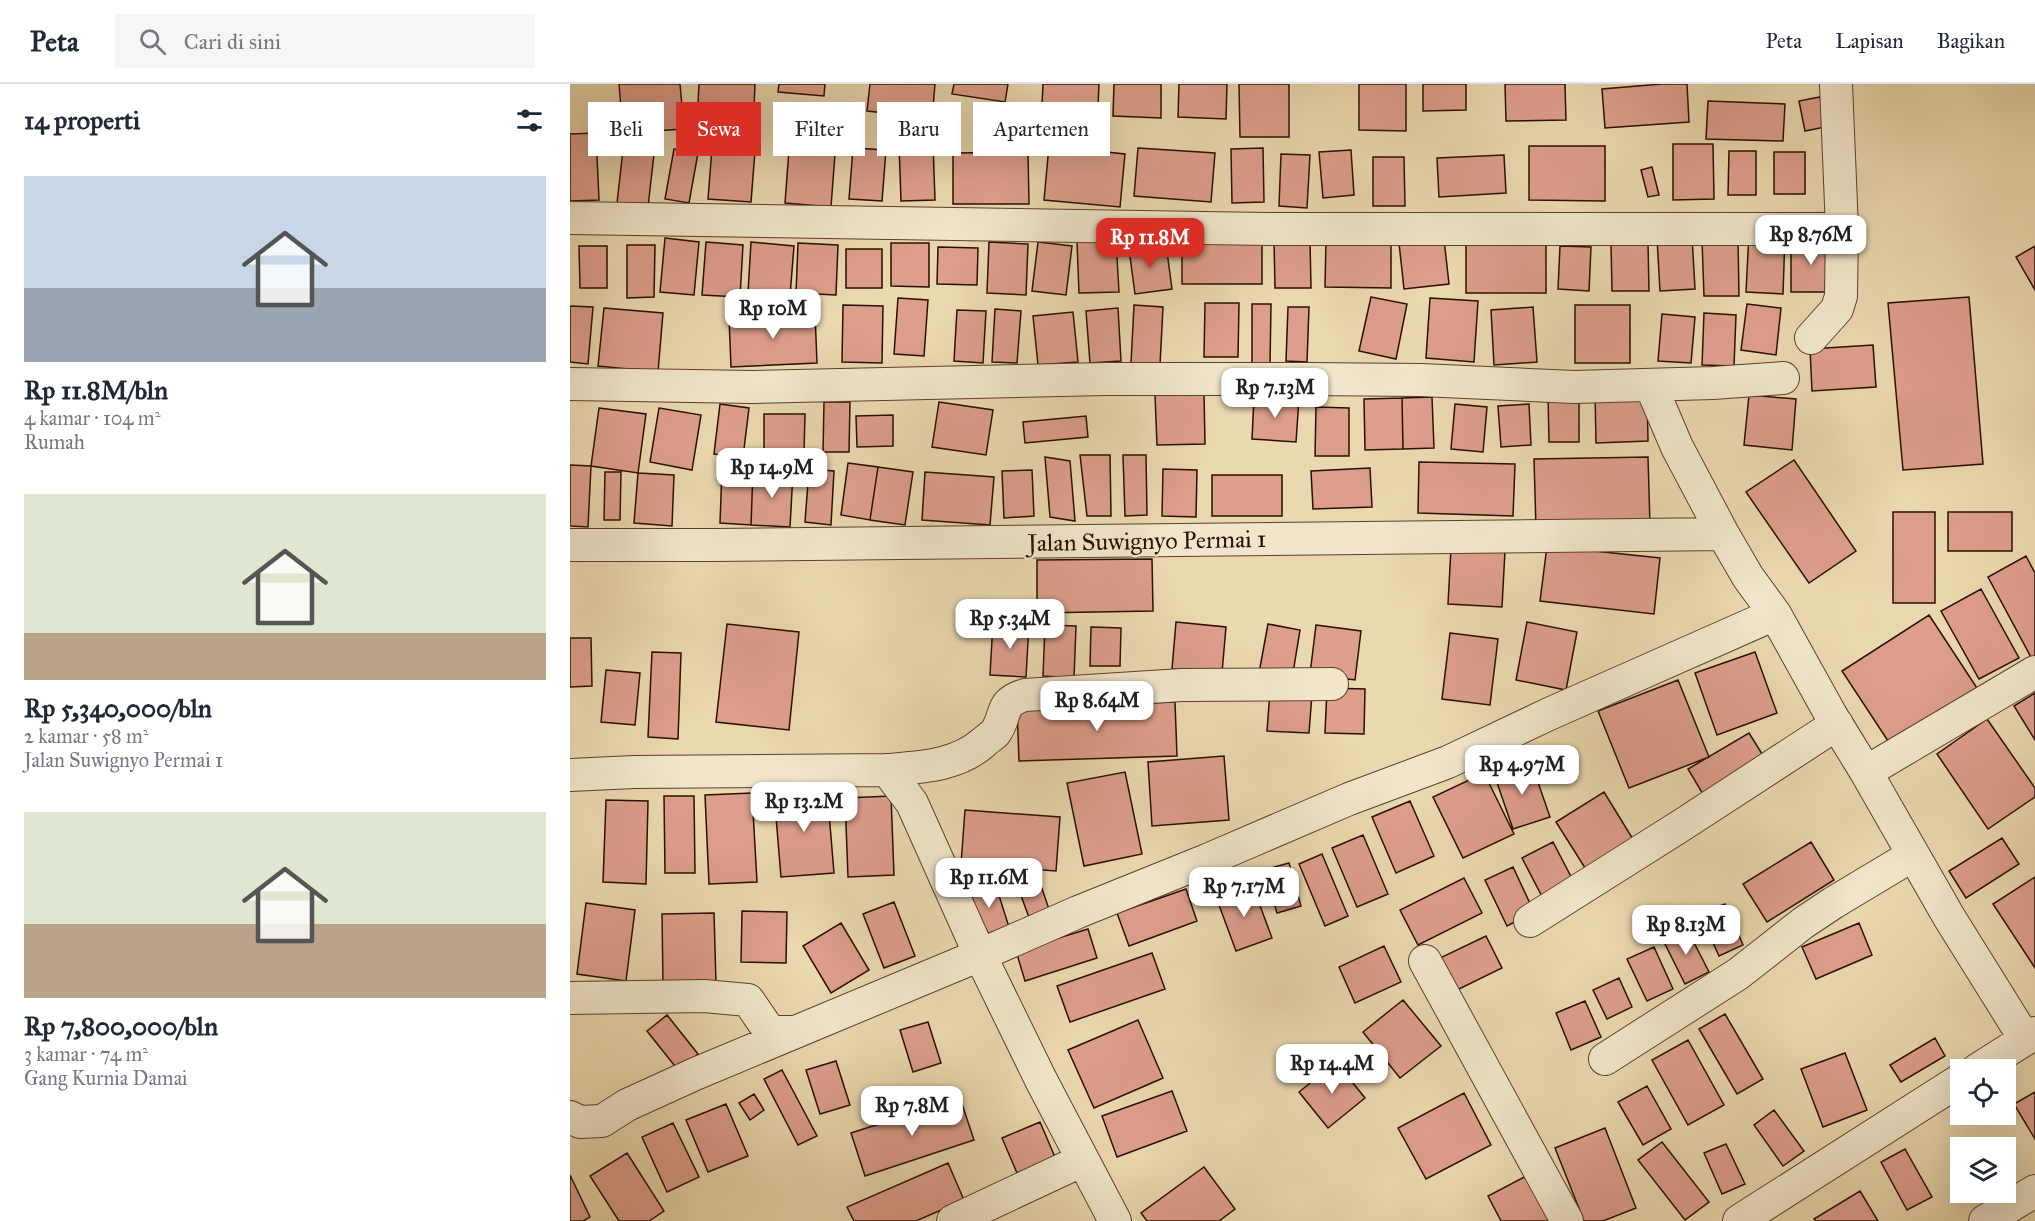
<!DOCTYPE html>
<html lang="id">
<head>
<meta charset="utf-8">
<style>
	:root { --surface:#fff; --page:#f6f6f7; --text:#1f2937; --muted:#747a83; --line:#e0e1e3; --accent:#d93025 }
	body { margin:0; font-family:"IM FELL Great Primer",serif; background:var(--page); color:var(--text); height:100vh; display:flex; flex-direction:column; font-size:22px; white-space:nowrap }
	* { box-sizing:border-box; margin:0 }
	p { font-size:20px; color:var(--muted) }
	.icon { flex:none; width:33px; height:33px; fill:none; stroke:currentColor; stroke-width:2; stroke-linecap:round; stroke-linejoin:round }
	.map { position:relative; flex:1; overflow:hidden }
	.panel { display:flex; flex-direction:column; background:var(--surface); width:570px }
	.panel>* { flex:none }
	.guide { position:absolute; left:18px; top:18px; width:570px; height:54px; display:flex; gap:12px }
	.tools { position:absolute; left:1380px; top:975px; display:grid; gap:12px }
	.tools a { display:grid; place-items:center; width:66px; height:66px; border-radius:0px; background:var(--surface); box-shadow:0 6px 24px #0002; font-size:30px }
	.price { position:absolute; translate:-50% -51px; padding:0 14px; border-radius:12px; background:#fff; color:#222; font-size:20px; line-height:39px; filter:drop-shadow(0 2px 3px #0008) }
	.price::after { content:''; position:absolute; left:50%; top:36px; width:18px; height:14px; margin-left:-9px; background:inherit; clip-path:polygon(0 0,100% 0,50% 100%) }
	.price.current { background:var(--accent); color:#fff }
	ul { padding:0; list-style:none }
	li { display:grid; align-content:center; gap:12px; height:318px; padding:0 24px }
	li span { display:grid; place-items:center; height:186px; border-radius:0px; color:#555 }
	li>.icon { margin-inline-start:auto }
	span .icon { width:108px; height:108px; fill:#fffc; stroke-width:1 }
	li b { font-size:26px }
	h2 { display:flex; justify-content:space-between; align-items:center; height:72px; padding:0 24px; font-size:26px }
	.chip { padding:0 21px; border-radius:0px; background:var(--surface); box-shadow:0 6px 24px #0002; font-size:21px; line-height:54px }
	.chip.current { background:var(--accent); color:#fff }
	header { display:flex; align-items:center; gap:36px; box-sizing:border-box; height:84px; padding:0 30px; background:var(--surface); border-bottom:2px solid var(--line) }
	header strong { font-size:28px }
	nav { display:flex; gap:33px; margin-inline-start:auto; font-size:21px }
	.search { width:420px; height:54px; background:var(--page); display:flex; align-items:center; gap:15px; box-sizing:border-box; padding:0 21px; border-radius:0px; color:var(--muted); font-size:22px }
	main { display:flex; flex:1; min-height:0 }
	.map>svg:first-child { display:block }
	.building { fill:#dd9e8b; stroke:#2a0f00; stroke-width:1.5 }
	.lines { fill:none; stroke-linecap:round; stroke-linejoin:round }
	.minor-casing { stroke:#5a412c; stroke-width:34 }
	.minor { stroke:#f1e6cb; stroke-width:32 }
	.labels { text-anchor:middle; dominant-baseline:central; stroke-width:4.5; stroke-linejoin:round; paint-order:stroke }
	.street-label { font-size:24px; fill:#2a0f00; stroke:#f1e6cb }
</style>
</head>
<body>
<header>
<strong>Peta</strong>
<div class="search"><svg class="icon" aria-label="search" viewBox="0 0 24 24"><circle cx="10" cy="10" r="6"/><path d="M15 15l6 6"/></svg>Cari di sini</div>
<nav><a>Peta</a><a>Lapisan</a><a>Bagikan</a></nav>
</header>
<main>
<section class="panel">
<h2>14 properti<svg class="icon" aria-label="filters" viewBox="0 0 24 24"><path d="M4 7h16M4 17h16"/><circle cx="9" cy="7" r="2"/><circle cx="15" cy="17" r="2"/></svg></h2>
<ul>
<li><span style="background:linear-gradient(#c9d6e8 60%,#9aa5b1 0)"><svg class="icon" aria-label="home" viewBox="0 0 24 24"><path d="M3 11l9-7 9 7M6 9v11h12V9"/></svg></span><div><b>Rp 11.8M/bln</b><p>4 kamar · 104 m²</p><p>Rumah</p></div></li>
<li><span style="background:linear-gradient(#dfe7d0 75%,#b9a48a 0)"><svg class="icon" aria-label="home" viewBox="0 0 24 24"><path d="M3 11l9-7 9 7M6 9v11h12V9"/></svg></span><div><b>Rp 5,340,000/bln</b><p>2 kamar · 58 m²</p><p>Jalan Suwignyo Permai 1</p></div></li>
<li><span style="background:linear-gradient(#dfe7d0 60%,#b9a48a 0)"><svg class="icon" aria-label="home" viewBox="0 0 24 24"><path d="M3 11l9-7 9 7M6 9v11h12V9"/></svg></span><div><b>Rp 7,800,000/bln</b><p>3 kamar · 74 m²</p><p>Gang Kurnia Damai</p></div></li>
</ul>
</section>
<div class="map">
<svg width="1465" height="1137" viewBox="0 0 1465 1137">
	<rect width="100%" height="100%" fill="#ead8af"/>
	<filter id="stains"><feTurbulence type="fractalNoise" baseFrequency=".00333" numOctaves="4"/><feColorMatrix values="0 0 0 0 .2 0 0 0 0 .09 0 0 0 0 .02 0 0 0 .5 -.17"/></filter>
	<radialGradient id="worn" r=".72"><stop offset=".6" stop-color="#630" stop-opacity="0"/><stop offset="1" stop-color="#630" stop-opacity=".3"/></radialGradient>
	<path class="building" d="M 49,0 L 110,0 L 114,45 L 53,49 Z
		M 129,0 L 185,0 L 184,23 L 128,20 Z
		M 209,0 L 255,0 L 254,12 L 208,8 Z
		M 300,0 L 365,0 L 362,34 L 297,27 Z
		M 384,0 L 438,0 L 435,18 L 382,10 Z
		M 473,0 L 529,0 L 528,23 L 472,21 Z
		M 544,0 L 591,0 L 591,34 L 543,32 Z
		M 609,0 L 657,0 L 656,35 L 608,33 Z
		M 669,0 L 719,0 L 719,53 L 670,53 Z
		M 789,0 L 836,0 L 836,47 L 789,46 Z
		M 853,0 L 896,0 L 896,26 L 853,27 Z
		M 935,0 L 995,0 L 996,36 L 936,37 Z
		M 1092,0 L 1117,0 L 1119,38 L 1035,44 L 1032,5 Z
		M 1250,13 L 1255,43 L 1235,47 L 1229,17 Z
		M 1138,17 L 1215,20 L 1213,57 L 1136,55 Z
		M 26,49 L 29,116 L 0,117 L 0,50 Z
		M 363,59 L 365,116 L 331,117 L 329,60 Z
		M 1103,60 L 1143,60 L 1144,115 L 1103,116 Z
		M 479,62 L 555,70 L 550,123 L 474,116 Z
		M 959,62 L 1035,62 L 1035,117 L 959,116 Z
		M 142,64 L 185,67 L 181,118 L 138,115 Z
		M 283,64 L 316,66 L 312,117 L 279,115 Z
		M 568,64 L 645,69 L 641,118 L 564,112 Z
		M 693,64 L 694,118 L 662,119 L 661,65 Z
		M 104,65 L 128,69 L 119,119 L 95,115 Z
		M 53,66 L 84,70 L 78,123 L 47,119 Z
		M 219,66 L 265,70 L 261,123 L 215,119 Z
		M 781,66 L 784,111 L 753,114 L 749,68 Z
		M 1159,67 L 1186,67 L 1186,111 L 1158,111 Z
		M 458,68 L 459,120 L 383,120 L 383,69 Z
		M 1204,68 L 1235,68 L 1235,110 L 1204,110 Z
		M 711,70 L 740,71 L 737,124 L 709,122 Z
		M 934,71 L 936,109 L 869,113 L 867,74 Z
		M 803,73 L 834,73 L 835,122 L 803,122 Z
		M 1082,83 L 1089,111 L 1078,113 L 1071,86 Z
		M 873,146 L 879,200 L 834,205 L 828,150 Z
		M 1179,149 L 1215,151 L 1213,210 L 1176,208 Z
		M 1122,152 L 1125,205 L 1090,207 L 1087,154 Z
		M 95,154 L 129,158 L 124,211 L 90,208 Z
		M 546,156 L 549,208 L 509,209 L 507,158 Z
		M 756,156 L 821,157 L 821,204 L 755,203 Z
		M 1132,156 L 1168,156 L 1169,212 L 1134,212 Z
		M 1221,156 L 1261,156 L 1261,208 L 1221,208 Z
		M 704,157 L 740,157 L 741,204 L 705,204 Z
		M 976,157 L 976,209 L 896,209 L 896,158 Z
		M 136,158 L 173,161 L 170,213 L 132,211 Z
		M 181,158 L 224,162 L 220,212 L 178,209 Z
		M 419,158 L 458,160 L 456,211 L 417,209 Z
		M 468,158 L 502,162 L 496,211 L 462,207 Z
		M 228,159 L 268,161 L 266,211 L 226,209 Z
		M 321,159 L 359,159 L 359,203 L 321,202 Z
		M 612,159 L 692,159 L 692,200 L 612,200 Z
		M 1078,159 L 1079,207 L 1042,207 L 1041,160 Z
		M 596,160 L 602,205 L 565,210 L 559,165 Z
		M 57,161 L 85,161 L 84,213 L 57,214 Z
		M 9,162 L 37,162 L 37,204 L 10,204 Z
		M 990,162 L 1021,163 L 1019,207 L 988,205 Z
		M 1465,162 L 1465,206 L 1446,173 Z
		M 368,163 L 408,164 L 407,201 L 367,200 Z
		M 276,165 L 312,165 L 312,204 L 276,204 Z
		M 801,213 L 837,220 L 826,275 L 789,267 Z
		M 1399,213 L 1413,380 L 1333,386 L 1318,219 Z
		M 328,214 L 358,216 L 354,272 L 324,270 Z
		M 860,214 L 908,217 L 904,278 L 856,274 Z
		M 635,219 L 669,219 L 668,273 L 634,273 Z
		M 682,220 L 701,220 L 700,281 L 682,281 Z
		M 1177,220 L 1211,224 L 1206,271 L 1171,266 Z
		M 273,221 L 313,222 L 312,279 L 272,278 Z
		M 564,221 L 593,223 L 590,281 L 561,279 Z
		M 1005,221 L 1060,221 L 1060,279 L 1005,279 Z
		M 0,222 L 23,223 L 18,280 L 0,278 Z
		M 718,223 L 739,223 L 737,278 L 716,277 Z
		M 963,223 L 967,278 L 924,281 L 921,226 Z
		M 34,224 L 93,229 L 88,288 L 28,282 Z
		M 548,224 L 551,277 L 520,279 L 516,227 Z
		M 425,225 L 451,227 L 447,279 L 422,278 Z
		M 387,226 L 416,227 L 413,279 L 384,277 Z
		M 503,228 L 508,278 L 468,281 L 463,232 Z
		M 1134,229 L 1166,231 L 1164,282 L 1132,281 Z
		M 245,230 L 247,279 L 161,283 L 159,233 Z
		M 1092,230 L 1125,233 L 1121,279 L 1088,277 Z
		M 1303,261 L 1306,303 L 1242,307 L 1240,265 Z
		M 1077,305 L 1078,357 L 1026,359 L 1025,306 Z
		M 634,309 L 635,360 L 587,361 L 585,311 Z
		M 978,311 L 1009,311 L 1009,358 L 979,358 Z
		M 1179,311 L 1226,315 L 1222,366 L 1174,361 Z
		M 684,313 L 729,315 L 726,358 L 682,355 Z
		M 862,313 L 864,364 L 833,365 L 832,314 Z
		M 832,314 L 833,365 L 795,366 L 794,315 Z
		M 254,318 L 280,318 L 279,368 L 253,368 Z
		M 369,318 L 423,326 L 416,371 L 362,363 Z
		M 150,320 L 179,324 L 173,373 L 144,370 Z
		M 885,320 L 917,323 L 913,368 L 881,365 Z
		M 959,320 L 961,361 L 931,363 L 928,322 Z
		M 746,323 L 779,324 L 779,372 L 745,372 Z
		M 29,324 L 76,330 L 68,389 L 21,382 Z
		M 89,324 L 131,331 L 122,386 L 80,378 Z
		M 194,330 L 235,330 L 234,368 L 194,367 Z
		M 323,331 L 323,362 L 287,363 L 286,332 Z
		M 516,332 L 518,353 L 455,359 L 453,338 Z
		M 510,371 L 540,371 L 541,432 L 517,432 Z
		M 553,371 L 576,371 L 577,431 L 555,432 Z
		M 475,373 L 500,377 L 505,437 L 480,433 Z
		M 1078,373 L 1080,441 L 966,444 L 964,375 Z
		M 1224,376 L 1286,467 L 1239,499 L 1176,408 Z
		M 849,378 L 945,380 L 943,432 L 848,429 Z
		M 278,379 L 308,383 L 300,436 L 271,431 Z
		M 0,381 L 21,382 L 18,443 L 0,442 Z
		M 308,383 L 343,388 L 335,441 L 300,436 Z
		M 800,384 L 802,423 L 743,425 L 741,387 Z
		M 152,385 L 183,387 L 181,441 L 150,439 Z
		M 239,385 L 264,387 L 261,441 L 235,438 Z
		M 593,385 L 627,386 L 626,433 L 592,432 Z
		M 462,386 L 464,432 L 434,434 L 432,387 Z
		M 183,387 L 223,389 L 220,443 L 181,441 Z
		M 35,388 L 51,388 L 50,436 L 34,436 Z
		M 355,388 L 424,393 L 420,441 L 352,436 Z
		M 68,389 L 104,391 L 102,442 L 64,439 Z
		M 642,391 L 712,391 L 712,432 L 642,432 Z
		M 1323,428 L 1365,428 L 1365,519 L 1323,519 Z
		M 1378,428 L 1442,428 L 1442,467 L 1378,467 Z
		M 977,462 L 1090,474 L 1084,530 L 970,517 Z
		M 881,464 L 935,467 L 932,523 L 878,520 Z
		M 1456,472 L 1465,489 L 1465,574 L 1462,575 L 1418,493 Z
		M 582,475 L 583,527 L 467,529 L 467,476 Z
		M 1411,505 L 1449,574 L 1409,595 L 1371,527 Z
		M 1359,531 L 1407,604 L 1320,660 L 1272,587 Z
		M 423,538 L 459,540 L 456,593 L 420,591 Z
		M 606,538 L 656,543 L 652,589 L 602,585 Z
		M 957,538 L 1007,548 L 996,606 L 946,596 Z
		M 157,540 L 229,548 L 219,646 L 146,638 Z
		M 698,540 L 730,546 L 722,595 L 689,589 Z
		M 475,541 L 506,542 L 504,594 L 473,592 Z
		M 746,541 L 791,547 L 785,596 L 740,590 Z
		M 521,543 L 551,544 L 550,582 L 520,582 Z
		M 880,549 L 928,555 L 920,621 L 872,615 Z
		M 0,554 L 21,554 L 22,602 L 0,603 Z
		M 82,568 L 111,569 L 108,655 L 78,653 Z
		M 1185,568 L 1207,629 L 1147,651 L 1125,589 Z
		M 36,586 L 70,589 L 65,641 L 31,638 Z
		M 1108,596 L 1139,673 L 1059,704 L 1028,627 Z
		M 757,604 L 795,605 L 794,650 L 755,649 Z
		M 700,607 L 742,610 L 739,649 L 697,647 Z
		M 1465,609 L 1465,656 L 1444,622 Z
		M 605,618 L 607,672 L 449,677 L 447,623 Z
		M 1417,635 L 1465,704 L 1465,713 L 1418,745 L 1367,670 Z
		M 1179,649 L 1199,681 L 1137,717 L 1118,685 Z
		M 654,672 L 659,736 L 582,742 L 578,678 Z
		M 961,678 L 980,733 L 943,745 L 924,690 Z
		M 555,688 L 572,770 L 514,782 L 497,699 Z
		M 914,689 L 944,750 L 893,774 L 863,713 Z
		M 257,705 L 264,789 L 211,793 L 204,709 Z
		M 1034,708 L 1069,765 L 1022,795 L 986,738 Z
		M 182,709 L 187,798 L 139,800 L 135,711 Z
		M 94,712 L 124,712 L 125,789 L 95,789 Z
		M 321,712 L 324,791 L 278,793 L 275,714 Z
		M 36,716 L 78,717 L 76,800 L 33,798 Z
		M 840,717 L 864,772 L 826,789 L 802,733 Z
		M 395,726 L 490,733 L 486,787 L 391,780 Z
		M 793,751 L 818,810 L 787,823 L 762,764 Z
		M 1432,754 L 1449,780 L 1396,814 L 1379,787 Z
		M 983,758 L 1008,806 L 977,822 L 952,774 Z
		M 1241,758 L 1264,796 L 1197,838 L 1173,800 Z
		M 752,770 L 778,832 L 755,842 L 729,780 Z
		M 719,779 L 731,822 L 707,829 L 694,786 Z
		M 943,783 L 964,828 L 937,842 L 915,796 Z
		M 468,793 L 480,828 L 460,836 L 447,801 Z
		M 1465,793 L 1465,884 L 1423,820 Z
		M 894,794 L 912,829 L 848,861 L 830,826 Z
		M 425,799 L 439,843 L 413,851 L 399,808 Z
		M 682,800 L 702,854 L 666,867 L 646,813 Z
		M 616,805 L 627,837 L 559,862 L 547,829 Z
		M 324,818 L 345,872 L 314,884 L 293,830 Z
		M 16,819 L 65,826 L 56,897 L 7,890 Z
		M 1155,820 L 1173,861 L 1149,872 L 1130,830 Z
		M 172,827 L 217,828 L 216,879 L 171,878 Z
		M 144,829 L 146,900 L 93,901 L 92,830 Z
		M 271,839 L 299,886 L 261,909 L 233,862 Z
		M 1289,839 L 1302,871 L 1246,895 L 1232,863 Z
		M 518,845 L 527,874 L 455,897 L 446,867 Z
		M 1117,845 L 1139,888 L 1115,900 L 1093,856 Z
		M 916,852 L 932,884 L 885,907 L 870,874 Z
		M 814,862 L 831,898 L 785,919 L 769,883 Z
		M 1084,863 L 1103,905 L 1077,917 L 1057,875 Z
		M 582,869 L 595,905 L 500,938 L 487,902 Z
		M 1049,894 L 1062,923 L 1037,935 L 1023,906 Z
		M 833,916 L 871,962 L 830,994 L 793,948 Z
		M 1015,917 L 1031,953 L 1001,966 L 986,929 Z
		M 1155,930 L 1193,995 L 1167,1010 L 1129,945 Z
		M 97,931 L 128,970 L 108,986 L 77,947 Z
		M 568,936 L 593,994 L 524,1024 L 498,966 Z
		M 358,938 L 371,979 L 343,988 L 330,946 Z
		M 1365,954 L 1375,972 L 1331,998 L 1320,981 Z
		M 1118,956 L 1154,1021 L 1118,1041 L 1082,976 Z
		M 1275,969 L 1297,1026 L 1253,1043 L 1231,985 Z
		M 266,977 L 280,1021 L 250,1030 L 236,986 Z
		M 766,978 L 795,1014 L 758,1044 L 729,1008 Z
		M 212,986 L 247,1052 L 228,1061 L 194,995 Z
		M 1077,1002 L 1101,1045 L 1073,1061 L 1048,1018 Z
		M 602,1007 L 617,1047 L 547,1073 L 532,1032 Z
		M 1465,1008 L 1465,1055 L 1444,1020 Z
		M 894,1009 L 921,1061 L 856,1095 L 828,1044 Z
		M 184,1010 L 194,1026 L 180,1036 L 169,1019 Z
		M 390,1014 L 404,1056 L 295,1092 L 281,1049 Z
		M 156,1020 L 178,1072 L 138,1088 L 116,1036 Z
		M 1204,1026 L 1234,1067 L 1213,1082 L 1184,1041 Z
		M 470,1038 L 485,1073 L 447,1089 L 432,1054 Z
		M 103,1039 L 129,1093 L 97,1108 L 72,1053 Z
		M 1035,1044 L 1066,1124 L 1033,1137 L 1014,1137 L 985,1064 Z
		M 1092,1058 L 1139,1118 L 1115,1136 L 1068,1076 Z
		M 1156,1060 L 1175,1100 L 1152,1110 L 1134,1069 Z
		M 1335,1065 L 1362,1113 L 1337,1126 L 1311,1078 Z
		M 57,1069 L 94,1127 L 79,1137 L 49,1137 L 20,1092 Z
		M 378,1079 L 394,1116 L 346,1137 L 284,1137 L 277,1123 Z
		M 634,1083 L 665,1125 L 649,1137 L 577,1137 L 571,1129 Z
		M 962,1089 L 987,1137 L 931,1137 L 918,1112 Z
		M 0,1091 L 20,1133 L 13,1137 L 0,1137 Z
		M 1290,1107 L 1308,1137 L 1246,1137 L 1244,1135 Z"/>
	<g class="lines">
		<g class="minor-casing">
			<path id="minor" d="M 0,134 L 697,145 L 1272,145
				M 1241,254 L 1267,225 L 1271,212 L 1272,145 L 1266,0
				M 0,300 L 182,303 L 535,295 L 736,295 L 851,296 L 1004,303 L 1143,299 L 1213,294
				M 1081,302 L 1107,363 L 1153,450 L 1178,493 L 1205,530 L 1261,631 L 1296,688 L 1379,833 L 1455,955
				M 0,461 L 145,461 L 1153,450
				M 317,686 C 352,683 387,682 414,658 C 417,655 422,652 425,649 C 438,631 428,619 455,611 L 612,601 L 762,600
				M 1296,688 L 1465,588
				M 0,691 L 64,688 L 317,686 L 342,719 L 410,871 L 471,996 L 545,1137
				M 960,837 L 1112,741 L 1267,640
				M 855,877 L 997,1137
				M 0,914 L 134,912 L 178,916 L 200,948 L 226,948
				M 1035,975 L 1168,890 L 1233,839 L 1263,819 L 1343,771
				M 1407,986 L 1465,949
				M 0,1033 L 10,1038 L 32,1037 L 57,1021 L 125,990 L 410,871 L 508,828 L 637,776 L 779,715 L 878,678 L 979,630 L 1205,530
				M 383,1137 L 513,1076
				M 1169,1137 L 1390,996
				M 1415,1137 L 1465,1107"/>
		</g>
		<use href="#minor" class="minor"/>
	</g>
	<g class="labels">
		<g class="street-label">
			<text transform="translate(577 457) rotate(-1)">Jalan Suwignyo Permai 1</text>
		</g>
	</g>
	<rect width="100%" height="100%" filter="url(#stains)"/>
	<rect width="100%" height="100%" fill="url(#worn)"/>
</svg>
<div class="tools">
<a><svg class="icon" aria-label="locate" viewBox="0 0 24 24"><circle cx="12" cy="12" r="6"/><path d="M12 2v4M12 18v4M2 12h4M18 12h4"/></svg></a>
<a><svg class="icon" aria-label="layers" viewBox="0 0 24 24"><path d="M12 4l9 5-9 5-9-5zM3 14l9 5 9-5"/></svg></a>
</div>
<b class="price" style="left:1241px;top:182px">Rp 8.76M</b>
<b class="price current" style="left:580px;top:185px">Rp 11.8M</b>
<b class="price" style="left:203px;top:256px">Rp 10M</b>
<b class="price" style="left:705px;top:335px">Rp 7.13M</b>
<b class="price" style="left:202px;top:415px">Rp 14.9M</b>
<b class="price" style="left:440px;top:566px">Rp 5.34M</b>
<b class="price" style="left:527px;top:648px">Rp 8.64M</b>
<b class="price" style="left:952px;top:712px">Rp 4.97M</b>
<b class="price" style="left:234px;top:749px">Rp 13.2M</b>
<b class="price" style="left:419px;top:825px">Rp 11.6M</b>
<b class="price" style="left:674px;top:834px">Rp 7.17M</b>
<b class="price" style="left:1116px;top:872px">Rp 8.13M</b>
<b class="price" style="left:762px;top:1011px">Rp 14.4M</b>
<b class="price" style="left:342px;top:1053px">Rp 7.8M</b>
<div class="guide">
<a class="chip">Beli</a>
<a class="chip current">Sewa</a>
<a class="chip">Filter</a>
<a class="chip">Baru</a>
<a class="chip">Apartemen</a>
</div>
</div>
</main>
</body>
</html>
